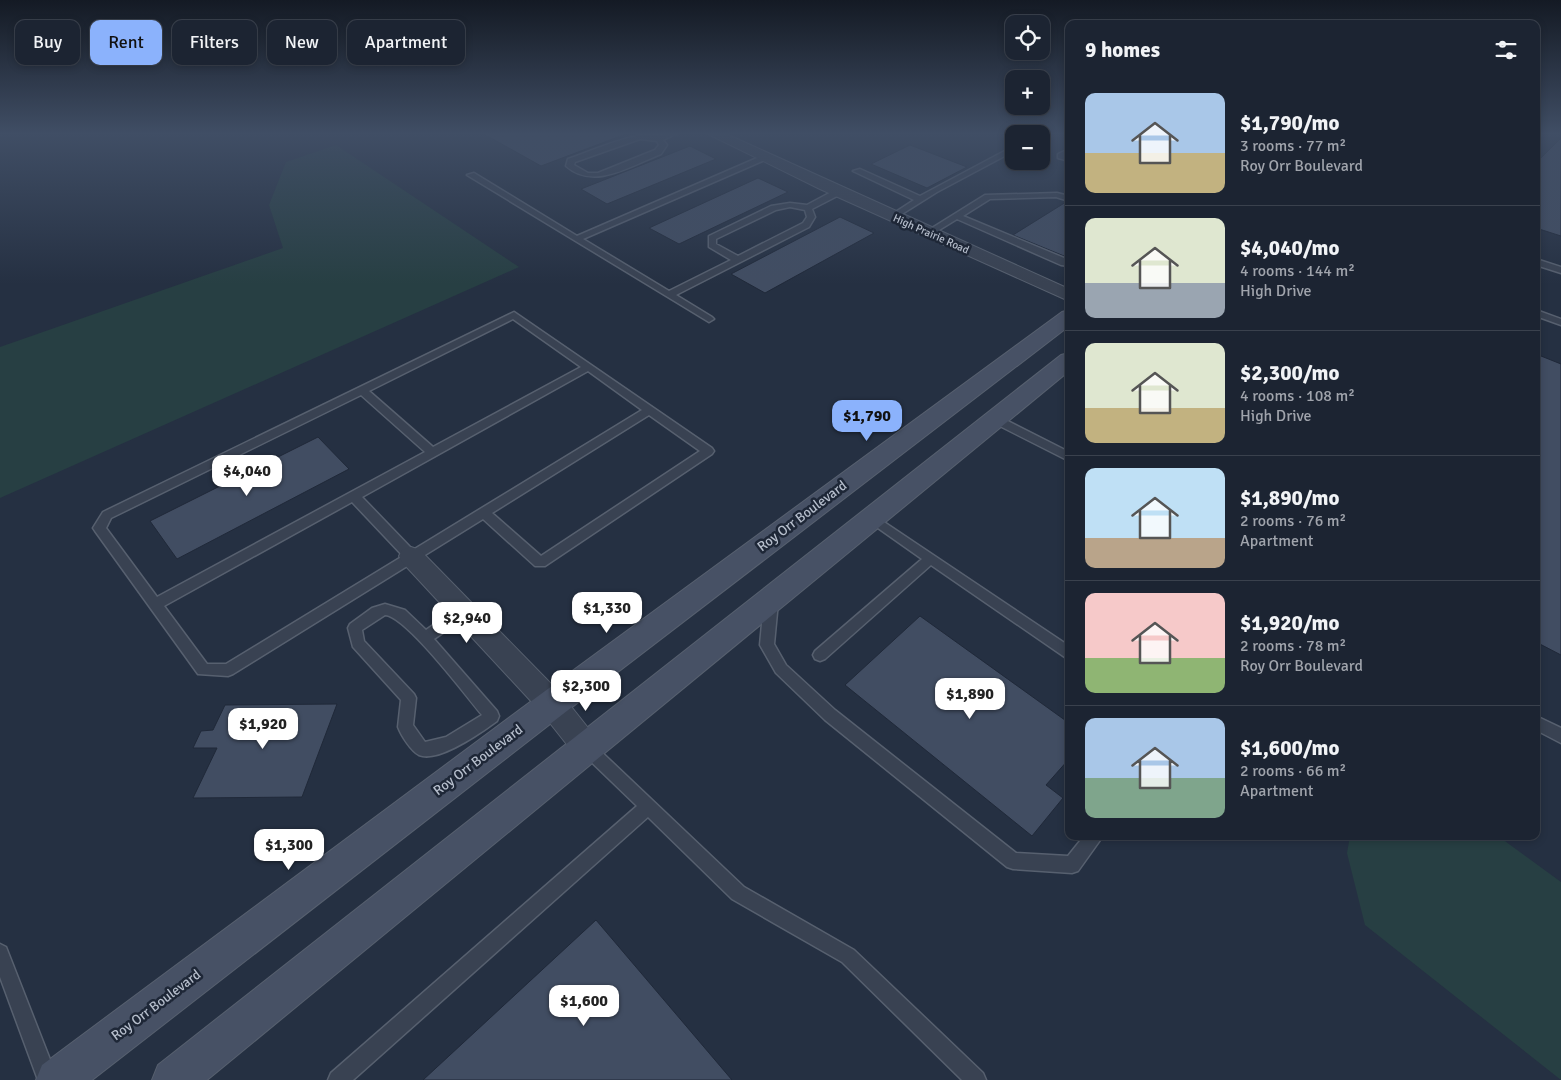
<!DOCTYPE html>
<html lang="en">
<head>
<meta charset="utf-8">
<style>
	:root { --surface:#1c2432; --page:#29303e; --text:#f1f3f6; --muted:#a0a4ac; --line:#3a414d; --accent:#8bb2fc }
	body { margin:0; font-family:Signika,sans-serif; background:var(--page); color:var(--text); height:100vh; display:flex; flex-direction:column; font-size:19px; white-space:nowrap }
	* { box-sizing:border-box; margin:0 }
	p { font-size:16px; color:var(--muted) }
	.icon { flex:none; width:28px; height:28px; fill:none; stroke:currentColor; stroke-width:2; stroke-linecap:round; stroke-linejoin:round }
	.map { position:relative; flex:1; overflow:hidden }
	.panel { position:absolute; left:1065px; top:20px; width:475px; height:820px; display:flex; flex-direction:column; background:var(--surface); border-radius:10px; box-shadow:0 2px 8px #0003,0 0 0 1px var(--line) }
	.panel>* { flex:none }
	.guide { position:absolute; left:15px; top:20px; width:475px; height:45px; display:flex; gap:10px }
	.fabs { position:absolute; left:1005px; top:15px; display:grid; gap:10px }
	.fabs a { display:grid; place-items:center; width:45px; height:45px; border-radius:10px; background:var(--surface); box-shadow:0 2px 8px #0003,0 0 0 1px var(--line); font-size:25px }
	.price { position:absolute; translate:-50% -42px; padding:0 11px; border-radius:10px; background:#fff; color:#222; font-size:16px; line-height:32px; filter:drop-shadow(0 1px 2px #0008) }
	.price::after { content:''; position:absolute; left:50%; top:30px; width:15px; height:11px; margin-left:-8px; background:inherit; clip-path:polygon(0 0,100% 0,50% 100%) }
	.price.on { background:var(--accent); color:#111 }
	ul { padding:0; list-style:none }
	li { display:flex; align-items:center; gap:15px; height:125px; padding:0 20px }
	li+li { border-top:1px solid var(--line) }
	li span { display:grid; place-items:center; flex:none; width:140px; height:100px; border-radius:10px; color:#555 }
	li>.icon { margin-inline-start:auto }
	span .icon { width:60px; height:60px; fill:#fffc; stroke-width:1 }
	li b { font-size:21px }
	h2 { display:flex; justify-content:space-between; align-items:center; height:60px; padding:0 20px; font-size:21px }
	.chip { padding:0 18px; border-radius:10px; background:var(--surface); box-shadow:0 2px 8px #0003,0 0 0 1px var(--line); font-size:18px; line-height:45px }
	.chip.on { background:var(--accent); color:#111 }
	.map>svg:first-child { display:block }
	.green { fill:#273f43 }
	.building { fill:#414d62; stroke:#202939 }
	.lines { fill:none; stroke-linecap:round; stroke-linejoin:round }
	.service-casing { stroke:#57606f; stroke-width:3 }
	.minor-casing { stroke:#57606f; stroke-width:2 }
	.secondary-casing { stroke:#57606f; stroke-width:2 }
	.service { fill:#394252; fill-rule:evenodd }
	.minor { fill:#394252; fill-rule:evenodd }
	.secondary { fill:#475165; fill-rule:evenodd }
	.labels { text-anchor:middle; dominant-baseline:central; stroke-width:5; stroke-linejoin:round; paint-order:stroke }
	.far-street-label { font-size:11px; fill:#b6becc; stroke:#1e2737 }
	.street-label { font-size:14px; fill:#b6becc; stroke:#1e2737 }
</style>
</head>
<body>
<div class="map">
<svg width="1561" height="1080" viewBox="0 0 1561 1080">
	<rect width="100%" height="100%" fill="#253042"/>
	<path class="green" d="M 336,145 L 519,267 L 0,498 L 0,347 L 283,248 L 269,205 L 286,162 Z
		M 1350,836 L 1498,836 L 1561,882 L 1561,1080 L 1365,925 L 1347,853 Z"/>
	<path class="building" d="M 482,133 L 625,133 L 626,134 L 541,166 Z
		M 1561,138 L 1561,236 L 1536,228 L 1536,163 Z
		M 910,145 L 967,167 L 927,188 L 871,164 Z
		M 690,146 L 716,159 L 607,204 L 581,189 Z
		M 758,178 L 788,192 L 679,244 L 649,228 Z
		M 1066,202 L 1069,203 L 1069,258 L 1013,235 Z
		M 840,217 L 874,233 L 765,293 L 731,274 Z
		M 1536,354 L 1561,364 L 1561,655 L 1536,642 Z
		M 318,437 L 349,469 L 177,559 L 150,521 Z
		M 920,616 L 1069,723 L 1069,759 L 1046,785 L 1063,798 L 1032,836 L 845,685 Z
		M 337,704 L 302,797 L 193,798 L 217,748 L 193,748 L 201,731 L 213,730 L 225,705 Z
		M 596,920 L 732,1080 L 423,1080 Z"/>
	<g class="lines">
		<g class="service-casing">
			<path id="service" d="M 668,133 L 678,133 L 663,140 L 667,145 L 661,154 C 632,165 594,191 566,166 L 568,159 C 591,151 613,141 637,136 C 648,133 656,138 668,133 ZM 640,139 L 657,141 L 659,145 L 655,150 L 598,173 L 588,173 L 574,165 L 575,162 Z
				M 1014,146 L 1014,151 L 937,192 L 894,219 L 890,217 L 891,215 L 914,200 L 853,171 L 860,169 L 920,196 Z
				M 1069,149 L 1067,156 L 1069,156 L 1069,161 L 1058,158 L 1058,154 Z
				M 764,155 L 767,155 L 767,159 L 583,239 L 669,291 L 731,260 L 709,247 L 709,236 L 771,206 L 790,203 L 807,205 L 835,190 L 841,190 L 841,194 L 812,209 L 815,217 L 809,227 L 676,295 L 712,317 L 714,319 L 709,322 L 467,175 L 474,173 L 577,236 ZM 790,207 L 805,210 L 807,217 L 803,223 L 738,256 L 716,244 L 716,239 L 776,210 Z
				M 1057,193 L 1069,196 L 1069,201 L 1056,197 L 990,199 L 963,216 L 1069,260 L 1069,266 L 1061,265 L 957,219 L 931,235 L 924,233 L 985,195 Z
				M 1536,259 L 1561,267 L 1561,273 L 1536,265 Z
				M 1536,310 L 1561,319 L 1561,325 L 1536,316 Z
				M 514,312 L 712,448 L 714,451 L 712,454 L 545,566 L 535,566 L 483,519 L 233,674 L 228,676 L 198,674 L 95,531 L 93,528 L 103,512 ZM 513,319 L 581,367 L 433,447 L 369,391 ZM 588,371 L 642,410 L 413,550 L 362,497 ZM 361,395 L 425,452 L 157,597 L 106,528 L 111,518 ZM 649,415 L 700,451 L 541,556 L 492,513 ZM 352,502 L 403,556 L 226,664 L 207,664 L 164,606 Z
				M 996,415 L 1069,452 L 1069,461 L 992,422 L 991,419 L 992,416 Z
				M 872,514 L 1069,646 L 1069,660 L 931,565 L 825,659 L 820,661 L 815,659 L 813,655 L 815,651 L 922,559 L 868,521 L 866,518 Z
				M 771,597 L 776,598 L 778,602 L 774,644 L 786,665 L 835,710 L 1016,853 L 1068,856 L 1084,836 L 1103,836 L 1078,871 L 1072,873 L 1013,869 L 1007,867 L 825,720 L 776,673 L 760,645 L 764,602 L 766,598 Z
				M 385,604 L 405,610 L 426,630 L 459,607 L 464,606 L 469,607 L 471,611 L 469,615 L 434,639 L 497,711 L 499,716 L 497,721 C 482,732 438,763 419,755 C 411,751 401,735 398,727 L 401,700 L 353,647 L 348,628 L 350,624 L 372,608 ZM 385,615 C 406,616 466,696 482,715 L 446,737 L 425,742 L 413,725 L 416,698 L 414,694 L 364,641 L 362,630 Z
				M 1536,716 L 1561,728 L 1561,743 L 1536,730 Z
				M 587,741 L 592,743 L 744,887 L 854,950 L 983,1073 L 986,1080 L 962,1080 L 842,962 L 732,899 L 648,817 L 353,1080 L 328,1080 L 331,1073 L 637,806 L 582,753 L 579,748 L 582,743 Z
				M 0,944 L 6,947 L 58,1080 L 38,1080 L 0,977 Z"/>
		</g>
		<g class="minor-casing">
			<path id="minor" d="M 706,133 L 724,133 L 1069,289 L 1069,301 L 820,189 Z
				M 411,547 L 420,550 L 562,695 L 596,738 L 600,747 L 596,756 L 586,760 L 576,756 L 542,713 L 402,562 L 399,556 L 402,550 Z"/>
		</g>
		<g class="secondary-casing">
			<path id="secondary" d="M 1069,310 L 1069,326 L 563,714 L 92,1080 L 36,1080 L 42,1065 L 541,694 L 1062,312 Z
				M 1069,353 L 1069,371 L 207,1080 L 152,1080 L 158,1065 L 1061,355 Z"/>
		</g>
		<use href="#service" class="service"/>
		<use href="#minor" class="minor"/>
		<use href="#secondary" class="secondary"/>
	</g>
	<linearGradient id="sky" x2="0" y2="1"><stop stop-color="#141a24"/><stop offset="0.47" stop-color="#404e65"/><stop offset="1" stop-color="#404e65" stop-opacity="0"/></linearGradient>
	<rect width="1561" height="284" fill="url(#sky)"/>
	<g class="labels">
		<g class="far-street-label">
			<text transform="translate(931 234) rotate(24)">High Prairie Road</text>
		</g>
		<g class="street-label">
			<text transform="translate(802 516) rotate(-37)">Roy Orr Boulevard</text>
			<text transform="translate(478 760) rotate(-37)">Roy Orr Boulevard</text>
			<text transform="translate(156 1005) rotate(-37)">Roy Orr Boulevard</text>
		</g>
	</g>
</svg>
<div class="fabs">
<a><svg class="icon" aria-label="locate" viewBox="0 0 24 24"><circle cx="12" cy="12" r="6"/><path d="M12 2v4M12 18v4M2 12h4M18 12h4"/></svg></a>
<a>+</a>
<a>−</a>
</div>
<b class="price on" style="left:867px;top:442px">$1,790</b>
<b class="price" style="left:247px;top:497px">$4,040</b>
<b class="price" style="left:607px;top:634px">$1,330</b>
<b class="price" style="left:467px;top:644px">$2,940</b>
<b class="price" style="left:586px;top:712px">$2,300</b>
<b class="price" style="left:970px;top:720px">$1,890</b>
<b class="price" style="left:263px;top:750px">$1,920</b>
<b class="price" style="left:289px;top:871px">$1,300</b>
<b class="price" style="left:584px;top:1027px">$1,600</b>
<div class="guide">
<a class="chip">Buy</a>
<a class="chip on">Rent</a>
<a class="chip">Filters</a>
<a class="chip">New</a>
<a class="chip">Apartment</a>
</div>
<section class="panel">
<h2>9 homes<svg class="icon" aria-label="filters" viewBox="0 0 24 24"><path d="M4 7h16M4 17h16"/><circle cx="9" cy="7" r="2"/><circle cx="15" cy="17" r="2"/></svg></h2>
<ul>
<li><span style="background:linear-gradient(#a9c7e8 60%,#c2b280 0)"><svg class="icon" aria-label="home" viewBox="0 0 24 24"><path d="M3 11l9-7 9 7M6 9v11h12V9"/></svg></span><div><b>$1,790/mo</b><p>3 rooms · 77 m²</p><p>Roy Orr Boulevard</p></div></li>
<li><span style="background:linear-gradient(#dfe7d0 65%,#9aa5b1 0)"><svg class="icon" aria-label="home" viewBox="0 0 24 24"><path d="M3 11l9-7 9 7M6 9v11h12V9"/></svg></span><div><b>$4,040/mo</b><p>4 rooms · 144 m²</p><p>High Drive</p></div></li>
<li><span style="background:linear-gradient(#dfe7d0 65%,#c2b280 0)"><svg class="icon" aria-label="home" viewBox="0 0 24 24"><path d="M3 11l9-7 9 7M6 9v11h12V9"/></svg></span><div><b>$2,300/mo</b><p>4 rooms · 108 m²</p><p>High Drive</p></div></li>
<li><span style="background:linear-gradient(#bfe0f5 70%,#b9a48a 0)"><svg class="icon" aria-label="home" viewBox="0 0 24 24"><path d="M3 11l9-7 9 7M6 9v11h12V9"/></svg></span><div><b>$1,890/mo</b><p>2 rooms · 76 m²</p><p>Apartment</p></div></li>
<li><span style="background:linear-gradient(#f6c9c9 65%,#8fb573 0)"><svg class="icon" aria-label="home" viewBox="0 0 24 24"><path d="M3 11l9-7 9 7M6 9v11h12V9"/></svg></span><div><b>$1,920/mo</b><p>2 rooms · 78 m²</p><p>Roy Orr Boulevard</p></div></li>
<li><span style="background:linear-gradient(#a9c7e8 60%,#7fa58c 0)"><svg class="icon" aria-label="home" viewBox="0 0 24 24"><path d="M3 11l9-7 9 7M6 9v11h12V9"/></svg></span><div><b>$1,600/mo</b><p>2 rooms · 66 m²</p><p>Apartment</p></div></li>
</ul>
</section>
</div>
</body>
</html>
